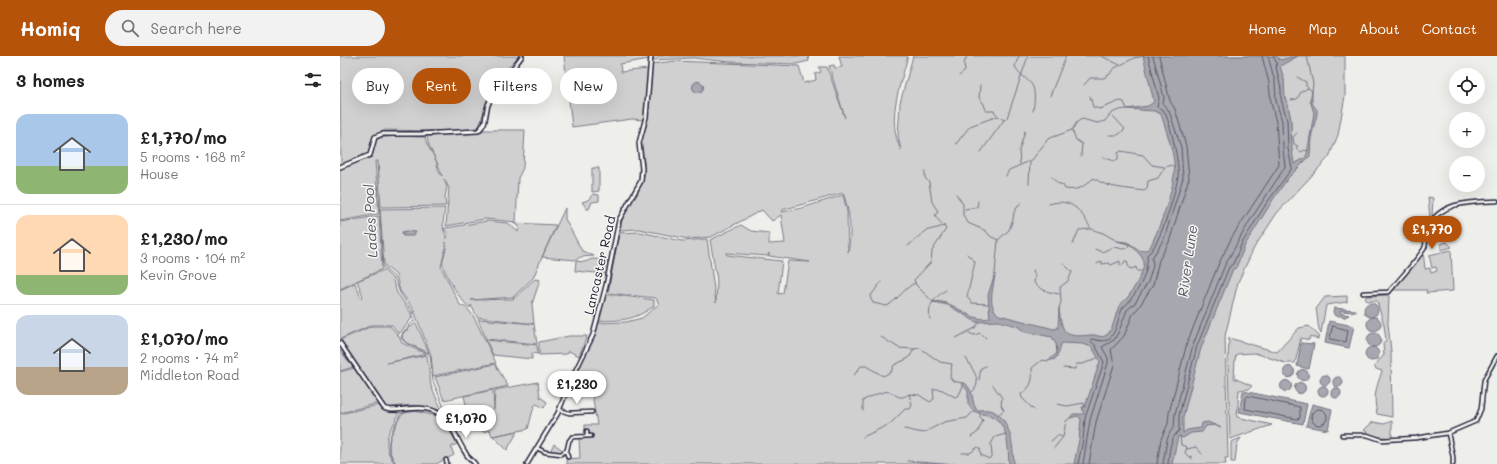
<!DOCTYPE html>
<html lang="en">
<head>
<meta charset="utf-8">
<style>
	:root { --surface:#fff; --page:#f2f2f2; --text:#222; --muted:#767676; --line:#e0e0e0; --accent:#b45309 }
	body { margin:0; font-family:Mali,sans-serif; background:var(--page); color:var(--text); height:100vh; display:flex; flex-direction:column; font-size:15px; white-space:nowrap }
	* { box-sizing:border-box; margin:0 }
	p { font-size:13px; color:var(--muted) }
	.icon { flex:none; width:22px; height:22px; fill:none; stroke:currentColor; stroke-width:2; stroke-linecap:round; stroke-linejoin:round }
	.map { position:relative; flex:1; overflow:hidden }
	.panel { display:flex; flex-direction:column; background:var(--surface); width:340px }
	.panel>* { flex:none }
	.banner { position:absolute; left:12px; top:12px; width:380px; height:36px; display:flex; gap:8px }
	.buttons { position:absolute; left:1109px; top:12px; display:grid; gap:8px }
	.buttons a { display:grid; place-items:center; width:36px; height:36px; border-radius:50%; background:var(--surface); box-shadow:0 4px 16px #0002; font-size:20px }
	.price { position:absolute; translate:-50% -34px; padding:0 9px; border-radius:14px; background:#fff; color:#222; font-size:13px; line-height:26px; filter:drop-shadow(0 1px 2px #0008) }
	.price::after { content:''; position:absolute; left:50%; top:24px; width:12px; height:9px; margin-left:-6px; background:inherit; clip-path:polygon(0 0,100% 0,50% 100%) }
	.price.on { background:var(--accent); color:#fff }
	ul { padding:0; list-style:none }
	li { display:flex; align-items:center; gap:12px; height:100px; padding:0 16px }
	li+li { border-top:1px solid var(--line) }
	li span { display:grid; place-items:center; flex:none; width:112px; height:80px; border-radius:12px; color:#555 }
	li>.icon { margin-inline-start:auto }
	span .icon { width:48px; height:48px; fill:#fffc; stroke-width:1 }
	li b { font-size:17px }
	h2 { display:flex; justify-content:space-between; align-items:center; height:48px; padding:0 16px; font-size:17px }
	.chip { padding:0 14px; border-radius:18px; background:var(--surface); box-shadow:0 4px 16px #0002; font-size:14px; line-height:36px }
	.chip.on { background:var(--accent); color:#fff }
	header { display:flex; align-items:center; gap:24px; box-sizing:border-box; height:56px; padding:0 20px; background:var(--accent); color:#fff }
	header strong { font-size:19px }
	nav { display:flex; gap:22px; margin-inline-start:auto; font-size:14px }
	.search { width:280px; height:36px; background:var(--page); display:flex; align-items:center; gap:10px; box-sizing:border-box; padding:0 14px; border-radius:22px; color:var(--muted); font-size:15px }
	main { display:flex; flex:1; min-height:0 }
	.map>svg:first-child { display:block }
	.green { fill:#d0d0d1; stroke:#797986; fill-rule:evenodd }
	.water { fill:#a7a7af; stroke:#727281 }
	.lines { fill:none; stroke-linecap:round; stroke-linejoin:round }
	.shore { stroke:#575769; stroke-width:1 }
	.stream { stroke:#727281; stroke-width:1 }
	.street-casing { stroke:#22223b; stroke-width:5.5 }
	.secondary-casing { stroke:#22223b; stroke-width:6 }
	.street { stroke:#f6f6f2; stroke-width:2.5 }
	.secondary { stroke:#f6f6f2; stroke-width:3 }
	.labels { text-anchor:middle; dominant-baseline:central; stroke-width:3; stroke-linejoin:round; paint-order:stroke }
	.street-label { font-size:13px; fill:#22223b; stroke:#f6f6f2 }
	.water-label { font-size:14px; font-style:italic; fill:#575769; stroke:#f6f6f2 }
</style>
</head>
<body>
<header>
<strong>Homiq</strong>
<div class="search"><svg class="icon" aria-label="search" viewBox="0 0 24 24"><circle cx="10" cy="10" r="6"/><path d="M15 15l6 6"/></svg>Search here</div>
<nav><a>Home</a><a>Map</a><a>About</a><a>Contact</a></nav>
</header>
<main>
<section class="panel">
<h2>3 homes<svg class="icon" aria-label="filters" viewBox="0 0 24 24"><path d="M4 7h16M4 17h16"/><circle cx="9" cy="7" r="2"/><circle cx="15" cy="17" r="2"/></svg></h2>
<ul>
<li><span style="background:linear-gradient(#a9c7e8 65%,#8fb573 0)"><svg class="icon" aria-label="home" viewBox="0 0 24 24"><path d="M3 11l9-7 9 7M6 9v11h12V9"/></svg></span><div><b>£1,770/mo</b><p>5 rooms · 168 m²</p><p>House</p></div></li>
<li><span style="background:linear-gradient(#ffd9b3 75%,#8fb573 0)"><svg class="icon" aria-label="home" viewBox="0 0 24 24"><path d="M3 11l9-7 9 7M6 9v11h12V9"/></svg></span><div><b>£1,230/mo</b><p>3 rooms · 104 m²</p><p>Kevin Grove</p></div></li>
<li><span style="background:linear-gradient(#c9d6e8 65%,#b9a48a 0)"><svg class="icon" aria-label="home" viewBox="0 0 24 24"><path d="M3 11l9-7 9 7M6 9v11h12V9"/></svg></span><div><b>£1,070/mo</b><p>2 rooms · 74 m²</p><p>Middleton Road</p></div></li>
</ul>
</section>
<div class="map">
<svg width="1157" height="408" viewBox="0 0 1157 408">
	<rect width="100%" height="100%" fill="#eeeeeb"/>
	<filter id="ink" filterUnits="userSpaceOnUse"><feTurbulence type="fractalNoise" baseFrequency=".025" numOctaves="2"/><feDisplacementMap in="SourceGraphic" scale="8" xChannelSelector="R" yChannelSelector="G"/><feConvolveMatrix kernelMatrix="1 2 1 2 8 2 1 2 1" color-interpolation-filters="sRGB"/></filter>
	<g filter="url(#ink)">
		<path class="green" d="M 0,0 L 179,0 L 170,9 L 148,43 L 139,71 L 126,74 L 93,75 L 45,74 L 32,83 L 28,98 L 1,109 Z
			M 224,0 L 309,0 L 309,3 L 280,8 L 281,16 L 308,13 L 304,64 L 292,63 L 232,71 Z
			M 312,0 L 468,0 L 469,5 L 456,8 L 390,6 L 353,2 L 312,4 Z
			M 499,0 L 568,0 C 560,31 546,63 561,94 L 558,80 L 560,47 L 573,0 L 830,0 L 852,75 L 789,408 L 227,408 L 226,403 L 240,402 L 239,382 L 252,381 L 248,374 L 245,374 L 245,369 L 257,369 L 252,337 L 226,339 L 257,267 L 286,266 L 302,262 L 319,248 L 316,242 L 268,237 L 279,177 L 300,176 L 342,185 L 367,183 L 376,247 L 377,224 L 370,184 L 401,169 L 411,175 L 429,177 L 429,188 L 445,187 L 441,159 L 432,165 L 422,154 L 371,181 L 348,183 L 299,173 L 280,174 L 284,154 L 297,139 L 304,119 L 304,107 L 301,82 L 307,68 L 312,8 L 334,5 L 459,10 L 464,27 L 476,24 L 475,18 L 481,16 L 479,11 L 487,11 L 505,62 L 489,10 L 494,9 L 495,12 L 502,11 ZM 503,137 C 510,155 512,178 508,196 L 507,155 L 503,139 L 462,152 L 441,156 L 442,154 ZM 386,197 L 428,200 L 429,197 L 429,200 L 470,206 L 448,205 L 443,237 L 438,238 L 442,205 L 387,199 Z
			M 852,0 L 1005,0 L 1005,40 L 998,79 L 989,101 L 937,157 L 914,192 L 898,226 L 885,280 L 888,402 L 885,402 L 886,408 L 807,408 Z
			M 143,74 L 185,74 L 183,112 L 178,122 L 176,166 L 145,163 L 106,170 L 109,132 L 104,123 L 107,131 L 105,141 L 106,150 L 41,151 L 38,105 L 35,105 L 39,158 L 0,165 L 0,112 L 31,101 C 32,96 32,89 35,85 C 40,78 75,81 85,81 C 87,92 91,93 95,102 C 98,108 97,115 102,120 C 99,106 88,94 87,80 L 141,77 Z
			M 252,112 L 259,112 L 259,135 L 252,136 Z
			M 253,138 L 259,139 L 259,145 L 252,146 L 249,153 L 247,153 L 242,146 L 248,144 Z
			M 1088,141 L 1093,142 L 1092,161 L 1090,163 Z
			M 105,152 C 104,161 101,172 106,179 L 106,183 L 108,178 L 104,173 L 106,172 L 147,165 L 168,167 L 178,176 L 179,170 L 173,167 L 216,169 L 193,222 L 173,241 L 131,244 L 173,243 L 195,223 L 200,224 L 192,248 L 194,268 L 137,261 L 131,249 L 130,252 C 119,243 108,223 103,210 C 101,202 109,193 105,186 L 106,189 L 101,211 L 120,249 L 127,252 L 134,261 L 156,307 L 93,320 L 91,299 L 73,252 L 60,235 L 56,219 L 44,209 L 40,153 Z
			M 225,152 L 225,163 L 242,195 L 254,200 L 240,201 L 236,204 L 202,201 Z
			M 39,160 L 42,213 L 0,233 L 0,166 Z
			M 1107,186 L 1112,191 L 1101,194 L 1101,188 Z
			M 1111,194 L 1113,235 L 1086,237 L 1087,234 L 1051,234 L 1083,195 L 1085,213 L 1090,212 L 1091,217 L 1097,215 L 1096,211 L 1092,212 L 1089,199 Z
			M 252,203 L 267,204 L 267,208 L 269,209 L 267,218 L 235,215 L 236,205 L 245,206 Z
			M 44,214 L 52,222 L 57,237 L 71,257 L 72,262 L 59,278 L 52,269 L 32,269 L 0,283 L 0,234 L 15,227 L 21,242 L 23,240 L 17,225 Z
			M 266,239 L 276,239 L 314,244 L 314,250 C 293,265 282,264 257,265 Z
			M 1049,239 L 1048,268 L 1051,295 L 1052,361 L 1037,358 C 1033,339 1036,333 1042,315 L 1036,313 L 1034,310 L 1044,299 L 1043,288 L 1046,284 L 1044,269 L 1037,245 L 1027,245 L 1025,242 L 1027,240 Z
			M 1007,240 L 1007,246 L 986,249 L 981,277 C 977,272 978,260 976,253 L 985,241 Z
			M 138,263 L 194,268 L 197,288 L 146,283 Z
			M 76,267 L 89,297 L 65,286 L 62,281 L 63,277 Z
			M 32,270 L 50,270 L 58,279 L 62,287 L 86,298 L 47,307 L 87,299 L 91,330 L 100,350 L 99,355 C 87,350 75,348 62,350 C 56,350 52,352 46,351 L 0,284 Z
			M 969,270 L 980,281 L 978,283 L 970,280 L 969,284 L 961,282 L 955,307 L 945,307 L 915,297 L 897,298 L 895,303 L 894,322 L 912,330 L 909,333 L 899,334 L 897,361 L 932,369 L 890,383 L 888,306 L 889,282 L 937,296 L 959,272 Z
			M 229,280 L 247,280 L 239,300 L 229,295 L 227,298 L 199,299 L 199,286 Z
			M 146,284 L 197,289 L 198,298 L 192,297 L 192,303 L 153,299 Z
			M 0,294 L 13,311 L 0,315 Z
			M 155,308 L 168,330 L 104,344 L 95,321 Z
			M 14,312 L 39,347 L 0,357 L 0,316 Z
			M 198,326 L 200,341 L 207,346 L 204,352 L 197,348 L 194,350 L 188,373 L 152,380 L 150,374 L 143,376 L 142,371 L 134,372 L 132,362 L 114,366 L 111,356 L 127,353 L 124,340 L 153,334 L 154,354 L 155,334 Z
			M 38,349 L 44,355 L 58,357 C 57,364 54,367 51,372 C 44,386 46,395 55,408 L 0,408 L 0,358 Z
			M 69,354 C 99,352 104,364 117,388 L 111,391 L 114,399 L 96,408 L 56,408 C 54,404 49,398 49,394 C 48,380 56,360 69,354 Z
			M 1052,365 L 1052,382 L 1033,380 L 1024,374 L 1033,366 L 1044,368 Z
			M 178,375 L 167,394 L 153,380 Z
			M 901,382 L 897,388 L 895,406 L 891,406 L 891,386 Z
			M 214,388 L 224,395 L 217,397 L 210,395 Z"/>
		<path class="water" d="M 803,0 L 936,0 L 940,4 L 958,0 L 940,10 L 944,23 L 945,42 L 948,48 L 951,64 L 952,93 L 954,108 L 965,102 L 967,98 L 974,57 L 970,44 L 972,35 L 972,47 L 977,54 L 977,58 L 971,82 L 970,100 L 948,122 L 934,142 L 905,189 L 896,212 L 893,213 L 861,292 L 843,361 L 843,377 L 847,374 L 861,372 L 862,367 L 868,366 L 881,372 L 875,369 L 866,370 L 862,376 L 851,377 L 843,382 L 838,380 L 832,408 L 734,408 L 739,384 L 741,363 L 738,360 L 730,362 L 733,358 L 744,358 L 742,351 L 745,351 L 759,308 L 760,305 L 752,291 L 742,288 L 723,287 L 721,288 L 719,297 L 715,303 L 708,305 L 717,297 L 716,288 L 712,281 L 685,276 L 677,270 L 658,265 L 636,266 L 608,249 L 593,246 C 614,242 627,267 650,262 L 648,239 L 655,218 C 654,232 646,249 659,259 L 714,273 L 718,272 L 719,252 C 722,277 724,282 750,279 C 755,278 761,282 765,280 C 774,275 775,258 779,250 C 781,247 785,244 788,241 C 794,232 802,220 804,208 C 805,202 795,194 791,189 L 777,185 L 787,186 L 801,195 L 809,193 C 819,174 831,141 834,120 C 837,102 826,75 821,58 L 814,55 L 787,53 L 808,50 L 814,46 Z
			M352.5 31a5.5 5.5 0 1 1 11 0a5.5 5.5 0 1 1-11 0Z
			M 67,175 L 76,176 L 73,180 L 63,180 L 62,176 Z
			M1024 254a7 7 0 1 1 14 0a7 7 0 1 1-14 0Z
			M 994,252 L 1016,254 L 1016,256 L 1000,255 L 1000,257 L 1009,259 L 1003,262 L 1002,260 L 995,260 L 993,256 Z
			M1027 268a7 7 0 1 1 14 0a7 7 0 1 1-14 0Z
			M 989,265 L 1014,270 L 1009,292 L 985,287 Z
			M1027 284a7 7 0 1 1 14 0a7 7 0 1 1-14 0Z
			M 961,287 L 974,288 L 969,313 L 957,310 Z
			M1025 298a7 7 0 1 1 14 0a7 7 0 1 1-14 0Z
			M943.5 316a5.5 5.5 0 1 1 11 0a5.5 5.5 0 1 1-11 0Z
			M957.5 319a5.5 5.5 0 1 1 11 0a5.5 5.5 0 1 1-11 0Z
			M980 324a5 5 0 1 1 10 0a5 5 0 1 1-10 0Z
			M993 326a5 5 0 1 1 10 0a5 5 0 1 1-10 0Z
			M940.5 330a5.5 5.5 0 1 1 11 0a5.5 5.5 0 1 1-11 0Z
			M954.5 332a5.5 5.5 0 1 1 11 0a5.5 5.5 0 1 1-11 0Z
			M 621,327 L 625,327 C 636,338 630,345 637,354 C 642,354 649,353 653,355 C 671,364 673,390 674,408 L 669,408 C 668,393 669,370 653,361 C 646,358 638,358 632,354 L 628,348 L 628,335 Z
			M978 335a5 5 0 1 1 10 0a5 5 0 1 1-10 0Z
			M991 337a5 5 0 1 1 10 0a5 5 0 1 1-10 0Z
			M 903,335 L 967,348 L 963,368 L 899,356 Z
			M 972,348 L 992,353 L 988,374 L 966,370 Z"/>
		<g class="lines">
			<path class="shore" d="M 993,270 L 1008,274 L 1006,286 L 990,283 Z
				M 908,340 L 960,351 L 960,362 L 957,363 L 905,353 L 906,342 Z
				M971 361a8 8 0 1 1 16 0a8 8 0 1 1-16 0Z
				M 738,408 L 743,384 L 745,362 L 764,306 L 755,289 L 750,284 L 752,283 C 758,284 765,287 770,282 C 777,274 778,263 782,253 C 784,250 788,248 790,244 C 800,232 809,215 807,199 C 820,190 835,138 838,121 C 840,110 830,64 824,55 C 822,53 819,52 817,51 L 819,42 L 808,0
				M 743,408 L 750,364 L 768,307 L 768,302 L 762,291 L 774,284 L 779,275 L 787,254 L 795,247 L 808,226 L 813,210 L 812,202 L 824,183 L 843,122 L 841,91 L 829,55 L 823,48 L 824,41 L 813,0
				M 749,408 L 756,366 L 774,309 L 771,294 L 784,280 L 793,258 L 799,251 L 813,229 L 819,204 L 829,186 L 849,122 L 846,90 L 835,53 L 830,45 L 819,0
				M 817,408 L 821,383 L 828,368 L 829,357 L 847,287 L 879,207 L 892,181 L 939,109 L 936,66 L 931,46 L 929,27 L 922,0
				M 823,408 L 827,384 L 830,376 L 834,371 L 835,358 L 853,289 L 885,209 L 909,166 L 945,111 L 943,93 L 942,65 L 936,45 L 935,26 L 928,0
				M 828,408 C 829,397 830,381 839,375 L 839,359 L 857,290 L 889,211 L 893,208 L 902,187 L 926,148 L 952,112 L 948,93 L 947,64 L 941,43 L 941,33 L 936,11 L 937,7 L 933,0"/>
			<path class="stream" d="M 679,0 L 675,10 C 679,19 687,22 692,29 C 696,36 694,48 693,55
				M 761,0 L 780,9
				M 967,0 L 973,28 L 972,35
				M 972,0 L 974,0
				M 619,20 L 625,15 L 624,7 L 627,0
				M 957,21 L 966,26 L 966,30 L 972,35
				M 640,29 L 639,42 L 644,48 L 646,55 L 654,55 L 657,59
				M 744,29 L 750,22 L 764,22 L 770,18 L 773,13 L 794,2 L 804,0
				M 710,40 L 726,0
				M 951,44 L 957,43 L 961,36 L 968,32
				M 732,74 L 736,84 L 742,88 L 741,100
				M 957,77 L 953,81 L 954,88 L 958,90 L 956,92 L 961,96 L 965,94 L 967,95
				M 769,79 L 778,79 L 785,73 L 771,58
				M 616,88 L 630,70 L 658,60 L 664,64 L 667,62 L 688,0
				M 641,96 L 664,64
				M 763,101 L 774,105 L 778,104 L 778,97 L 781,95 L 803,99 L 812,109 L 824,111
				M 37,106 L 43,211 L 54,221 L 60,237 L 72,255 L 74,265 L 63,276 L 61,282 C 66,290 82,293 90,299 L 93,325 L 103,349 L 103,353 L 97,360 L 75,355 L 60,358 C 54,381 40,382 56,408
				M 680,108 L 679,95 L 685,75
				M 585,115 L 585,122 L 589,126 L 592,146 L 598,155 L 595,160 C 598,165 603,167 606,173 L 592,195 L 591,206 L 574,224 L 576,229 L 593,246
				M 666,120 L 669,114 L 692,104 L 708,83 L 732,74 L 737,66 L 742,63 L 757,67 L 765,65 C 771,56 776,54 787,53 L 784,46 L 780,45 L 760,53 L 753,51 L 750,40
				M 712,121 L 717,127 L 723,129 L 725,133 C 741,135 743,130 754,122 C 768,133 787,132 804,135 L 807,133 L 808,125 L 818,122 L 825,111 L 833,109
				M 689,128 L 690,105
				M 616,138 L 623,148 L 623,159 L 628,167 L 646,175 L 650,180 L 658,184
				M 709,148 C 732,141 741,155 751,173 L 763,177 L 777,185
				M 625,153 L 637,151 L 638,145
				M 733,188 L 739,174 L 750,173
				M 568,190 L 585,175 L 605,170
				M 755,193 L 762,196 L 773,191 L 774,192 L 776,191 L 782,193 L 788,192 L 789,188
				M 627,198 L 635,206 L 627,241 L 632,247 L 648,248
				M 757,208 L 762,205 L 762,208 L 769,207 L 771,209 L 780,205 L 780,209 L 782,210 L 785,205 L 787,205 L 789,212 L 792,213 L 796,211 L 797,215 L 801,215
				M 693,214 L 695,220 L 694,227 C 702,235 709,236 719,238
				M 655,218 L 658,184 L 669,174 L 673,163 L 674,156 L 681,146
				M 541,226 L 530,241 L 533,247 L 547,250 C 558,244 565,231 575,227
				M 719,252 L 721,246 L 720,231 L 728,225 L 732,216 L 723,207
				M 590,263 C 587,249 595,241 606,234
				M 629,277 L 634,279 L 641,277 L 646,282
				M 541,281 L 559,292 L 574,293
				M 616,282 L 635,272 L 639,266
				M 626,302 C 632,314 644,325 632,336
				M 723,312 L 735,313 L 736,308 L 743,308 L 757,302
				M 514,319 L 521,310 L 526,310 L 543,320 L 551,316 L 554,309 L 569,302 L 574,293 L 580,292 L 600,306 L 612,308 L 610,321 L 613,325 L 622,327
				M 639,324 L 641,312 L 646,310
				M 653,329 L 662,342 L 661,349 L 664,354 L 658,359
				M 717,348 L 727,350 L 744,347 L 744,351
				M 694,354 L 682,342 L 681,338 C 692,331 693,324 692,312 L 702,304 L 708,305
				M 523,355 L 523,344 C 530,342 537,337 544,336 C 555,333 556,347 569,338 L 579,339 L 590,346 L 594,343 L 593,333 C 604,332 606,337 615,341 L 619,339 L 623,330
				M 564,373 L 583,377 L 604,366 L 627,362 L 634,355
				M 840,380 L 841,389 L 847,391 L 845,397 L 849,401 L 851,400 L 852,403
				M 523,381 L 550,368 L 565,353 L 570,353 L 572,349 L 569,338
				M 631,381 L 638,376 L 643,364 L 640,361 L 640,358
				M 711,385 L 718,379 L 722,381
				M 714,392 L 723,381 L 726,365 L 730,362
				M 847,393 L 856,391 L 862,398
				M 622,397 L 630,397 L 638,391 L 640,393 L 641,399 L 649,403 L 652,400 L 651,388 L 655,381 L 666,378
				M 567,405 L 603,408"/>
			<g class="street-casing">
				<path id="street" d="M 1023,237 L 1049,236 C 1060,222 1074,208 1084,193 C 1088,187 1083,178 1087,172 C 1101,145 1130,146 1157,145
					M 220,354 L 229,357 L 252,356
					M 247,375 L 247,380
					M 1108,377 L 1113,401 L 1113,408
					M 1002,379 L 1027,379 L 1042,384 L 1076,382 L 1108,377 L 1136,365 L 1141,353 L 1144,324 L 1157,300
					M 197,392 L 205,396 L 221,398 L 227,394 L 229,385 L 232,381 L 251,380
					M 226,395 L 228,401
					M 106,404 L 107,408"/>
			</g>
			<g class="secondary-casing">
				<path id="secondary" d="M 0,111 L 30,99 L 35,81 L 42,78 L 80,78 L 138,75 C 148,66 144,61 148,49 C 155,31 171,16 182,0
					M 0,287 L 44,352 C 53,358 79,347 96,356 C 112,364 116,383 125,396 C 127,401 132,404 135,408
					M 187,408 L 218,357 L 231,324 L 253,279 L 266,230 L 279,164 L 301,125 L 302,113 L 299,87 L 306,61 L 311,0"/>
			</g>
			<use href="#street" class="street"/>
			<use href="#secondary" class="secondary"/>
		</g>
	</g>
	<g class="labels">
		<g class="street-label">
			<text transform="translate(259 209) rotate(-77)">Lancaster Road</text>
		</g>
		<g class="water-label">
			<text transform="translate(30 165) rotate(-93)">Lades Pool</text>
			<text transform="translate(847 205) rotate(-82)">River Lune</text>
		</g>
	</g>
</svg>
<div class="buttons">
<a><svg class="icon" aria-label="locate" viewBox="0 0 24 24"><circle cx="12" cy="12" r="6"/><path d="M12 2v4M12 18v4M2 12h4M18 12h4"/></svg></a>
<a>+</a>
<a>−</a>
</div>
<b class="price on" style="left:1092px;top:194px">£1,770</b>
<b class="price" style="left:237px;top:349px">£1,230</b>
<b class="price" style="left:126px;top:383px">£1,070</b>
<div class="banner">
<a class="chip">Buy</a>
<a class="chip on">Rent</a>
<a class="chip">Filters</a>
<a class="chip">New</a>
</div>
</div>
</main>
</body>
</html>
